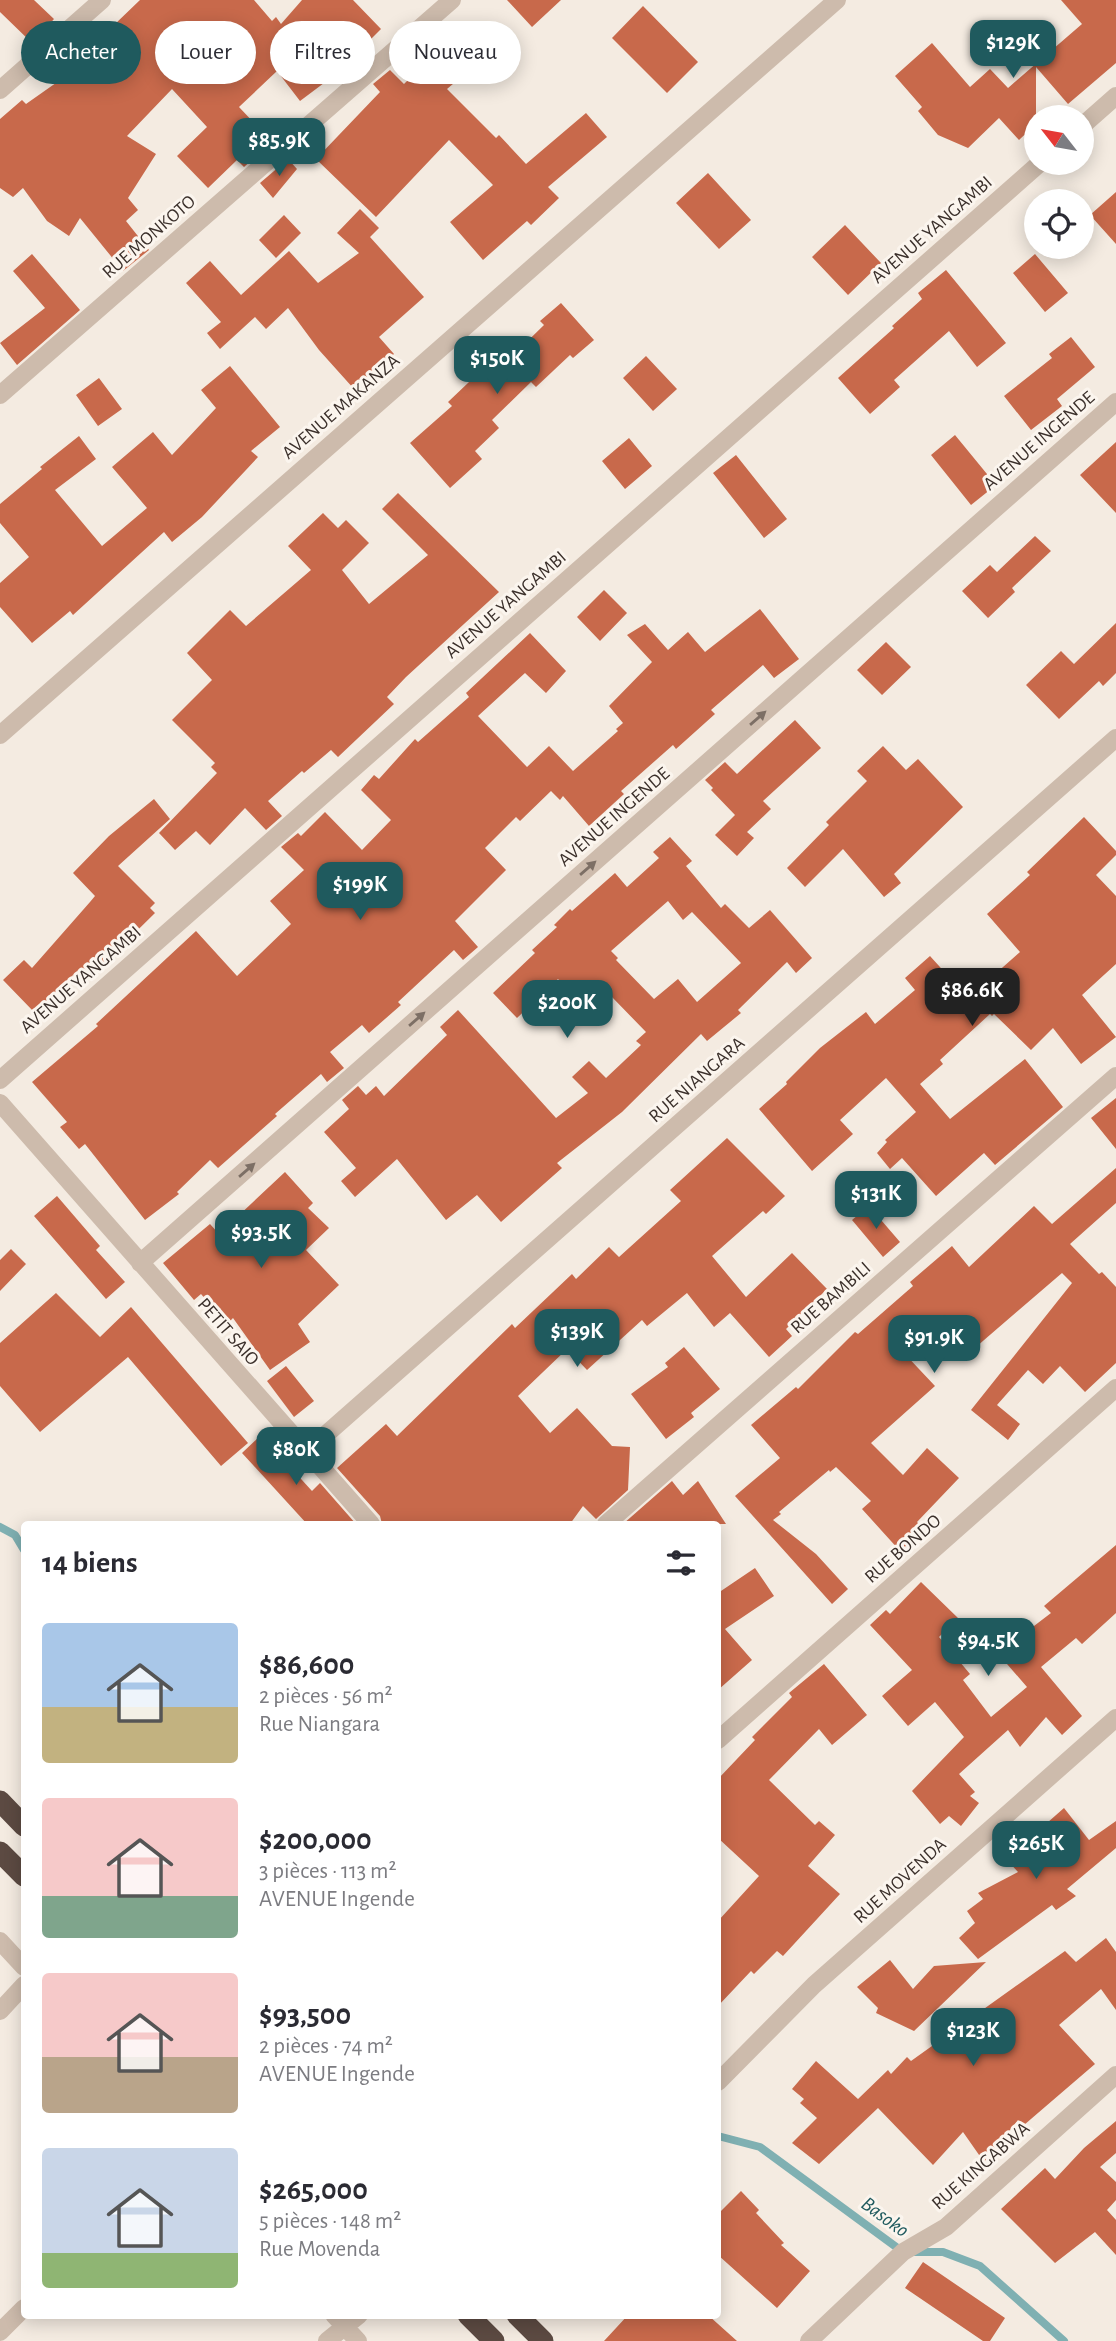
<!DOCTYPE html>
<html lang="fr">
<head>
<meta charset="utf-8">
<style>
	:root { --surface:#fff; --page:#f7f7f7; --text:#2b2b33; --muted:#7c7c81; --accent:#1f5a5e }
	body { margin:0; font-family:"Alegreya Sans",sans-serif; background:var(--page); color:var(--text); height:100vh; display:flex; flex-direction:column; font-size:26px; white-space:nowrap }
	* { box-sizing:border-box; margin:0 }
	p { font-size:23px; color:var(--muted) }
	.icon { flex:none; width:38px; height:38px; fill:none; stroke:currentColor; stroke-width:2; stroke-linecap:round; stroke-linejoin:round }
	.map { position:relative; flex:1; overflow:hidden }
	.panel { position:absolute; left:21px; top:1521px; width:700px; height:798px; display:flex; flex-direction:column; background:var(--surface); border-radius:7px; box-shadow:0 4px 18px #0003 }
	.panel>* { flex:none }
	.top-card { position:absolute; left:21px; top:21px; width:700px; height:63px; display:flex; gap:14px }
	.needle { width:46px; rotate:301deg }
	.fabs { position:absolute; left:1024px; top:105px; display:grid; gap:14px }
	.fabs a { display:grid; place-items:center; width:70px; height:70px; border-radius:50%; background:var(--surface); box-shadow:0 4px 18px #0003; font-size:35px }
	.price { position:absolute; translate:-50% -60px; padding:0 16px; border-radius:14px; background:var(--accent); color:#fff; font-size:23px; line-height:46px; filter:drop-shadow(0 2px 4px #0008) }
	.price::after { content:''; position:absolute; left:50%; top:42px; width:21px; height:16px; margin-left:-10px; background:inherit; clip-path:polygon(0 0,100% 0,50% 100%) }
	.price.current { background:#222; color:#fff }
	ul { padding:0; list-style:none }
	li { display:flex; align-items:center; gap:21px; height:175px; padding:0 21px }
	li span { display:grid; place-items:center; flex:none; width:196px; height:140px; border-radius:7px; color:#555 }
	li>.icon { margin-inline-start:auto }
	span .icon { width:84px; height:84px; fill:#fffc; stroke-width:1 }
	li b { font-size:30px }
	h2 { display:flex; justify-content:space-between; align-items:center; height:84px; padding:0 21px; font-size:30px }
	.chip { padding:0 24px; border-radius:32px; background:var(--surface); box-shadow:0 4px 18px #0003; font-size:24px; line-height:63px }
	.chip.current { background:var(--accent); color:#fff }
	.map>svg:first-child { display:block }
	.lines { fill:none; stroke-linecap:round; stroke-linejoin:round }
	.stream { stroke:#7fb0b2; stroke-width:8 }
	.building { fill:#c8694b; fill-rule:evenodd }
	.street { stroke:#cdbbac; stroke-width:18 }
	.highway { stroke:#5c4a42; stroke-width:21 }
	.oneway { fill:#7d6f65 }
	.labels { text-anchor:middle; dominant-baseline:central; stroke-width:6; stroke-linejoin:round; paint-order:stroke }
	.street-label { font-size:19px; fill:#3b302b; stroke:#fbf5ee }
	.water-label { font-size:21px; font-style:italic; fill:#1f5a5e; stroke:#fbf5ee }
</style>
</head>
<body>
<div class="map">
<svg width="1116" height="2341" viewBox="0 0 1116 2341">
	<rect width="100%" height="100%" fill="#f4ebe1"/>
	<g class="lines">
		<path class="stream" d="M 0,1527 L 15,1535 L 24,1550
			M 718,2136 L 760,2147 L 903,2252 L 943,2252 L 980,2266 L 1064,2341"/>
	</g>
	<path class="building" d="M 0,0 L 34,0 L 54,19 L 32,43 L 0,12 Z
		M 140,0 L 254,0 L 272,21 L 276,17 L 281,24 L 302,0 L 353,0 L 381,29 L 365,45 L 374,53 L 357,68 L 352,62 L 300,101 L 277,71 L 239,107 L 272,142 L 244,167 L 237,160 L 208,188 L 177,156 L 207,127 L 172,89 L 127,136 L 156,154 L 128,198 L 138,210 L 126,221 L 149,250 L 123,271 L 80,218 L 69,236 L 47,221 L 23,188 L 13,197 L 0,188 L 0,119 L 22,100 L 26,104 L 80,66 L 72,56 L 114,25 Z
		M 507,0 L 561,0 L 532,27 Z
		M 1061,0 L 1116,0 L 1116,63 L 1068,104 L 1036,67 L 1036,124 L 1019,140 L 999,118 L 968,148 L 938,135 L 918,111 L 922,107 L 895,76 L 932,43 L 970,87 L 990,69 L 1008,88 L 1082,24 Z
		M 643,6 L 698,62 L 667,93 L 612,38 Z
		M 472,29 L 492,51 L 447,89 L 496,138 L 499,135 L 526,164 L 586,113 L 607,137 L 548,187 L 559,198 L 531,225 L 527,221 L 483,260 L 450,222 L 493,185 L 449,140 L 376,217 L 316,159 L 380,92 L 373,84 L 390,70 L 404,84 L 423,65 L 426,68 L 447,48 L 449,50 Z
		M 288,159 L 297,169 L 273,198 L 260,183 Z
		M 708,173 L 751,220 L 719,249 L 676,203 Z
		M 1116,192 L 1116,244 L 1090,215 Z
		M 360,209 L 379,228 L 370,237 L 424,297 L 379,337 L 394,354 L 354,389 L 319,350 L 288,308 L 266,329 L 255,317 L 220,349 L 207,333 L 221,322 L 186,283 L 210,261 L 241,295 L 289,251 L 318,283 L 359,253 L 337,233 Z
		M 284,215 L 301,233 L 276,258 L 259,240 Z
		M 845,225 L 881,263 L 848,295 L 812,257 Z
		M 32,254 L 80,310 L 17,365 L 0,343 L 45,308 L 13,271 Z
		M 1035,254 L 1068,293 L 1045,312 L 1013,273 Z
		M 946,270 L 1006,343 L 977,367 L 949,331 L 894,380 L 900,387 L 870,414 L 838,378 L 894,328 L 892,326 L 922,299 L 918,293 Z
		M 561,303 L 594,340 L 573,358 L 570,355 L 536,387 L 531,382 L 492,420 L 499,428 L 475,451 L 482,459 L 450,488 L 410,443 L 452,406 L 448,402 L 489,363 L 497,371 L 544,325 L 540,321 Z
		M 1071,337 L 1095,367 L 1057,399 L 1062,406 L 1031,430 L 1004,396 L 1052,358 L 1049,354 Z
		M 646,356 L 677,389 L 653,411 L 623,378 Z
		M 230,366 L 280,427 L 251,451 L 258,457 L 202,517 L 172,542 L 164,532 L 73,615 L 70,611 L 32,643 L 0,607 L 0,583 L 29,557 L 0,523 L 0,504 L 42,469 L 40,467 L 79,436 L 96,459 L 55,490 L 102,546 L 147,508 L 112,467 L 153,432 L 172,455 L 216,408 L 201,390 Z
		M 99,378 L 122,409 L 98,426 L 76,395 Z
		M 955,435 L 996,485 L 971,505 L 931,455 Z
		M 629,438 L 652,466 L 625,489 L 602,461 Z
		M 1116,442 L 1116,513 L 1080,475 Z
		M 736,455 L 787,519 L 764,538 L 713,473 Z
		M 398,493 L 499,592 L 406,677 L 387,697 L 394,704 L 338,757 L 331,750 L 304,773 L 302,771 L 268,801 L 282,816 L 266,830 L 245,808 L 210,845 L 196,831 L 175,850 L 159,833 L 217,773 L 211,767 L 215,763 L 172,720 L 212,680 L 187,653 L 230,610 L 246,626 L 311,570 L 288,546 L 323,513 L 338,528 L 346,520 L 369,543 L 342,570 L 369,604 L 428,555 L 382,509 Z
		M 1035,536 L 1051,551 L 1012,588 L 1015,592 L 988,618 L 962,591 L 990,565 L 997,572 Z
		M 604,590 L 627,613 L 600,641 L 577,617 Z
		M 760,609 L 799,659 L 774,678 L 763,665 L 711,710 L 715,714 L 676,749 L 673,745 L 621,791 L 624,794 L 589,826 L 563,796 L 560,800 L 551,791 L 520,821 L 516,817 L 485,848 L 506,870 L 455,921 L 478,947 L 463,960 L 454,950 L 398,1002 L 401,1005 L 369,1033 L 362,1025 L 330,1052 L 344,1068 L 327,1082 L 321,1074 L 275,1114 L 277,1116 L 218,1168 L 210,1160 L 177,1192 L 179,1194 L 145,1220 L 85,1144 L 79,1149 L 60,1127 L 67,1122 L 32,1082 L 98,1026 L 96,1024 L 196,931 L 237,976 L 291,924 L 270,901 L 304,870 L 281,847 L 298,833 L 301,836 L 325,812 L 362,850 L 391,820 L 361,790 L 374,775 L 379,779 L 415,739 L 418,742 L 469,697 L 466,693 L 530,633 L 566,671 L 546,693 L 525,673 L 478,716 L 527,767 L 549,746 L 573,771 L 618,731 L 616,729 L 623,723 L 609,706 L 652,662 L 627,635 L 645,624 L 668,650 L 688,632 L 705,652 Z
		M 1116,623 L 1116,673 L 1103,686 L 1099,681 L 1059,719 L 1026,685 L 1061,651 L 1074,664 Z
		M 886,642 L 911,667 L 882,695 L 857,670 Z
		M 795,720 L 821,748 L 763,801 L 771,809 L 747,832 L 754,838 L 737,856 L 715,835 L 735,815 L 711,790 L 713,788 L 705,780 L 725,762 L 737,774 Z
		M 883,746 L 906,770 L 918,759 L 963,807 L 894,874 L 901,883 L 884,897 L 843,849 L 805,887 L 787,868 L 829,825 L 826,822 L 867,781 L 857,771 Z
		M 154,799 L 170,819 L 118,866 L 155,903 L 150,908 L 155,913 L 83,984 L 73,975 L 35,1013 L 3,980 L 24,960 L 32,968 L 90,902 L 95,896 L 73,873 L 109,836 Z
		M 1084,817 L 1116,851 L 1116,855 L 1096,875 L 1116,896 L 1116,964 L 1082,995 L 1116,1037 L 1081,1064 L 1053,1028 L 1031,1050 L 994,1014 L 992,1016 L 990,1014 L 940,1060 L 943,1064 L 920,1084 L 950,1119 L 1025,1059 L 1063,1107 L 995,1165 L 984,1153 L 936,1196 L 902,1158 L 890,1169 L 877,1153 L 887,1142 L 885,1140 L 916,1112 L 886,1078 L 840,1120 L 853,1134 L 812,1171 L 759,1109 L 787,1084 L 786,1082 L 820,1048 L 866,1012 L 875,1024 L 915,990 L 905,978 L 930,956 L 968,998 L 1020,952 L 987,914 L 1030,875 L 1027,872 Z
		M 670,837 L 692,861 L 686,866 L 721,908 L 725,904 L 749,928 L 770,910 L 812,958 L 796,973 L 787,962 L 738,1010 L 741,1013 L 707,1041 L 701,1034 L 622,1112 L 557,1163 L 562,1168 L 501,1222 L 477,1195 L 446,1220 L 397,1159 L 355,1197 L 341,1181 L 356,1168 L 324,1132 L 349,1109 L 342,1100 L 358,1086 L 366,1095 L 376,1086 L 384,1096 L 447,1035 L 440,1027 L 458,1010 L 556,1118 L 588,1093 L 572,1077 L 589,1061 L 606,1078 L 641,1045 L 636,1041 L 646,1032 L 611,996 L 591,1015 L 558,979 L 517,1018 L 493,993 L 535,953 L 532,950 L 557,927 L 554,925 L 570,909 L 572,911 L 615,873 L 627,887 L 659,858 L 653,852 ZM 668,901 L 683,920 L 692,912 L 741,963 L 697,1002 L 678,979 L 654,999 L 616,960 L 618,958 L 611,951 Z
		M 1116,1098 L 1116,1149 L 1091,1118 Z
		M 727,1138 L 785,1196 L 766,1214 L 763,1211 L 712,1256 L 746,1297 L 792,1253 L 827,1289 L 786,1329 L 792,1336 L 769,1357 L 730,1313 L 714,1327 L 687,1293 L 647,1326 L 642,1320 L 587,1370 L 567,1349 L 518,1396 L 550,1433 L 577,1408 L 612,1446 L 630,1447 L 628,1490 L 596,1519 L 583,1506 L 570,1524 L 382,1524 L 380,1516 L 337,1468 L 386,1424 L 397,1436 L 512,1324 L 515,1328 L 572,1274 L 576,1279 L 609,1247 L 619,1257 L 681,1201 L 670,1190 Z
		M 1116,1168 L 1116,1203 L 1070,1244 L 1099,1274 L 1102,1272 L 1116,1287 L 1116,1363 L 1085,1392 L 1060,1366 L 1043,1384 L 1028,1370 L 997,1405 L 1020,1424 L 1008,1440 L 971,1410 L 1072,1283 L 1062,1273 L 969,1353 L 941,1319 L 903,1352 L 935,1386 L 871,1443 L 903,1475 L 927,1448 L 959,1478 L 917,1522 L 924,1530 L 900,1551 L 862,1509 L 871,1501 L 836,1467 L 830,1472 L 829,1470 L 779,1512 L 781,1514 L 773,1520 L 816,1554 L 848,1589 L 832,1604 L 735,1496 L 780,1458 L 751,1425 L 796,1387 L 798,1389 L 855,1332 L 858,1334 L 913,1286 L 910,1282 L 952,1246 L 969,1267 L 1034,1206 L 1052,1224 Z
		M 285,1172 L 313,1203 L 308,1208 L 329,1228 L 306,1250 L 339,1285 L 298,1324 L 310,1342 L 270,1370 L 233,1318 L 227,1324 L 201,1294 L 194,1300 L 163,1263 L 210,1224 L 219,1234 Z
		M 57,1196 L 100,1246 L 96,1250 L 125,1282 L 106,1299 L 34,1216 Z
		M 869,1206 L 900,1242 L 883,1257 L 852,1220 Z
		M 11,1249 L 26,1264 L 0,1291 L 0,1260 Z
		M 56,1293 L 100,1337 L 131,1307 L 248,1443 L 221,1466 L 128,1357 L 40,1432 L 0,1386 L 0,1343 Z
		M 684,1347 L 720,1389 L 691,1413 L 694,1417 L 666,1439 L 631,1394 L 668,1367 L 665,1363 Z
		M 286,1366 L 314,1401 L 294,1417 L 267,1381 Z
		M 261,1435 L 312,1491 L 320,1483 L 356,1524 L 307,1524 L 242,1453 Z
		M 672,1481 L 683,1495 L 698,1481 L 726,1524 L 623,1524 Z
		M 1116,1545 L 1116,1613 L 1082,1644 L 1076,1638 L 1041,1667 L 1082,1716 L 1062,1735 L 1046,1717 L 1020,1747 L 1008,1730 L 959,1774 L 975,1792 L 970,1796 L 979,1803 L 961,1826 L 949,1816 L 940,1824 L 912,1791 L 964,1737 L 935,1702 L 908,1726 L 882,1696 L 912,1670 L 870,1625 L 886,1610 L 890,1614 L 921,1582 L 958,1618 L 939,1637 L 970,1674 L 963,1680 L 991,1717 L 1027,1687 L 1007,1664 L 1022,1654 L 1013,1642 L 1051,1613 L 1044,1606 Z
		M 755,1568 L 774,1596 L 725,1629 L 752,1660 L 718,1690 L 718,1593 Z
		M 824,1664 L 867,1715 L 832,1745 L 819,1729 L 769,1780 L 815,1825 L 819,1821 L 835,1835 L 808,1866 L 840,1894 L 783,1956 L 777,1951 L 754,1974 L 751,1971 L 718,2006 L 718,1921 L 759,1876 L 718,1838 L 718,1779 L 755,1740 L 752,1737 L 792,1697 L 789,1693 Z
		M 1064,1808 L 1089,1840 L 1116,1821 L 1116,1848 L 1067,1889 L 1076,1896 L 1056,1910 L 1052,1905 L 978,1959 L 959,1938 L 975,1923 L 967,1911 L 983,1899 L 978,1893 L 1018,1872 L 1006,1859 Z
		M 1106,1938 L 1116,1952 L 1116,2010 L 1101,1989 L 1059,2025 L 1095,2064 L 1024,2125 L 1018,2120 L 984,2162 L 963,2132 L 933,2165 L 878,2108 L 819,2164 L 792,2143 L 817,2118 L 800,2103 L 804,2099 L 792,2089 L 816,2061 L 858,2099 L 888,2070 L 891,2074 L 907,2057 L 911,2061 L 1065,1951 L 1076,1962 Z
		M 890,1960 L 913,1989 L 934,1966 L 986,1962 L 914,2031 L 876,2013 L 878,2008 L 857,1987 Z
		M 1116,2121 L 1116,2153 L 1100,2167 L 1116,2182 L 1116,2200 L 1107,2210 L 1116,2220 L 1116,2255 L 1095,2232 L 1055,2263 L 1001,2209 L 1045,2168 L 1055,2179 L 1084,2148 Z
		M 741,2191 L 759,2210 L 756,2213 L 784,2243 L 781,2245 L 810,2271 L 777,2308 L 718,2255 L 718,2214 Z
		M 923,2262 L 1005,2318 L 990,2341 L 983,2341 L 905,2288 Z
		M 628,2315 L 708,2315 L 737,2341 L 604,2341 Z"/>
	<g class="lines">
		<path class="street" d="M 0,90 L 102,0
			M 1082,126 L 1116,96
			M 0,395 L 452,0
			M 0,735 L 837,0
			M 0,1080 L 1040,163
			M 0,1103 L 371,1524
			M 140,1263 L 1116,402
			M 306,1452 L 1116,738
			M 606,1524 L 1116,1076
			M 718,1740 L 1116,1388
			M 0,1941 L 24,1967
			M 0,2011 L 24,1985
			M 718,2082 L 814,1985 L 1116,1718
			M 334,2315 L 358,2341
			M 0,2332 L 24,2308
			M 327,2341 L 359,2315
			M 809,2341 L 903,2252 L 946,2227 L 1116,2075"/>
		<path class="highway" d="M 0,1801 L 24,1826
			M 0,1852 L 24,1876
			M 468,2315 L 494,2341
			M 517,2315 L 543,2341"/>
	</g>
	<defs><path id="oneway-solid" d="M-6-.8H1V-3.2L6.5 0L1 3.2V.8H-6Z" transform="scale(1.75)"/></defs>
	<g class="oneway">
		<use href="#oneway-solid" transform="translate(758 718) rotate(-41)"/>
		<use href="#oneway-solid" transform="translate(588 868) rotate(-41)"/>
		<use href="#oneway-solid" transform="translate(417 1019) rotate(-41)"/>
		<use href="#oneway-solid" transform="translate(247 1170) rotate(-41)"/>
	</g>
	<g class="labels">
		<g class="street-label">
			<text transform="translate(932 230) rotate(-41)">AVENUE YANGAMBI</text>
			<text transform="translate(149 237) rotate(-41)">RUE MONKOTO</text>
			<text transform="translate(341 407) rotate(-41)">AVENUE MAKANZA</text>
			<text transform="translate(1039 441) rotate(-41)">AVENUE INGENDE</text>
			<text transform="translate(506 605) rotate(-41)">AVENUE YANGAMBI</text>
			<text transform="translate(614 817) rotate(-41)">AVENUE INGENDE</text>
			<text transform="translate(81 980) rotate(-41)">AVENUE YANGAMBI</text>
			<text transform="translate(697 1080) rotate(-41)">RUE NIANGARA</text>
			<text transform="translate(831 1298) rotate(-41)">RUE BAMBILI</text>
			<text transform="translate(228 1332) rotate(49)">PETIT SAIO</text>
			<text transform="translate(903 1549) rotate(-41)">RUE BONDO</text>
			<text transform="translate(900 1881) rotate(-42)">RUE MOVENDA</text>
			<text transform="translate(981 2166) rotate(-41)">RUE KINGABWA</text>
		</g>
		<g class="water-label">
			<text transform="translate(885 2217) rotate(36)">Basoko</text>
		</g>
	</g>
</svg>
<div class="fabs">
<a><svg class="needle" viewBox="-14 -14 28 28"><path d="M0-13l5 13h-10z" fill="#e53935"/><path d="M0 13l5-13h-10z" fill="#7c7c81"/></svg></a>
<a><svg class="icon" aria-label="locate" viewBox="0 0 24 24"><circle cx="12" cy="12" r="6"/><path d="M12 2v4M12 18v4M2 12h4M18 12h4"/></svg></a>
</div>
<b class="price" style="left:1013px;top:80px">$129K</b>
<b class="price" style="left:279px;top:178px">$85.9K</b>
<b class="price" style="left:497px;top:396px">$150K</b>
<b class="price" style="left:360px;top:922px">$199K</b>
<b class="price current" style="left:972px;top:1028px">$86.6K</b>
<b class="price" style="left:567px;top:1040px">$200K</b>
<b class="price" style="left:876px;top:1231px">$131K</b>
<b class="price" style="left:261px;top:1270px">$93.5K</b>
<b class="price" style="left:577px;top:1369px">$139K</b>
<b class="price" style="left:934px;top:1375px">$91.9K</b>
<b class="price" style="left:296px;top:1487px">$80K</b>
<b class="price" style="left:988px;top:1678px">$94.5K</b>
<b class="price" style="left:1036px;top:1881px">$265K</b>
<b class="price" style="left:973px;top:2068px">$123K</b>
<div class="top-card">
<a class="chip current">Acheter</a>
<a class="chip">Louer</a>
<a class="chip">Filtres</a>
<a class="chip">Nouveau</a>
</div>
<section class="panel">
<h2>14 biens<svg class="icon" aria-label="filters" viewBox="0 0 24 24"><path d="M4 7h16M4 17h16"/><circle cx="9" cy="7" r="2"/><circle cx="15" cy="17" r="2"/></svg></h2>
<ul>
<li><span style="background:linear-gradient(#a9c7e8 60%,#c2b280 0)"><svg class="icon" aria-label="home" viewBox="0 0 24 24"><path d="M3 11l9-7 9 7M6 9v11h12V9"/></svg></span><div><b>$86,600</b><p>2 pièces · 56 m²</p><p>Rue Niangara</p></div></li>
<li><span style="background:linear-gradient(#f6c9c9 70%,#7fa58c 0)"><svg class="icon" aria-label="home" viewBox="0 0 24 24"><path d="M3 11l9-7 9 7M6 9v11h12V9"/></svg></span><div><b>$200,000</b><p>3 pièces · 113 m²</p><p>AVENUE Ingende</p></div></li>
<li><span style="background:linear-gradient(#f6c9c9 60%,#b9a48a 0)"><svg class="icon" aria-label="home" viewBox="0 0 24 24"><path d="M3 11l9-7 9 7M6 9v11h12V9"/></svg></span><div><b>$93,500</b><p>2 pièces · 74 m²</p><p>AVENUE Ingende</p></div></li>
<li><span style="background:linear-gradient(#c9d6e8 75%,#8fb573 0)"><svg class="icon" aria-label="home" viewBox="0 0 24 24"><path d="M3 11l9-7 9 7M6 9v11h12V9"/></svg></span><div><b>$265,000</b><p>5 pièces · 148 m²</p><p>Rue Movenda</p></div></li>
</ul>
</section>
</div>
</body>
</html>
